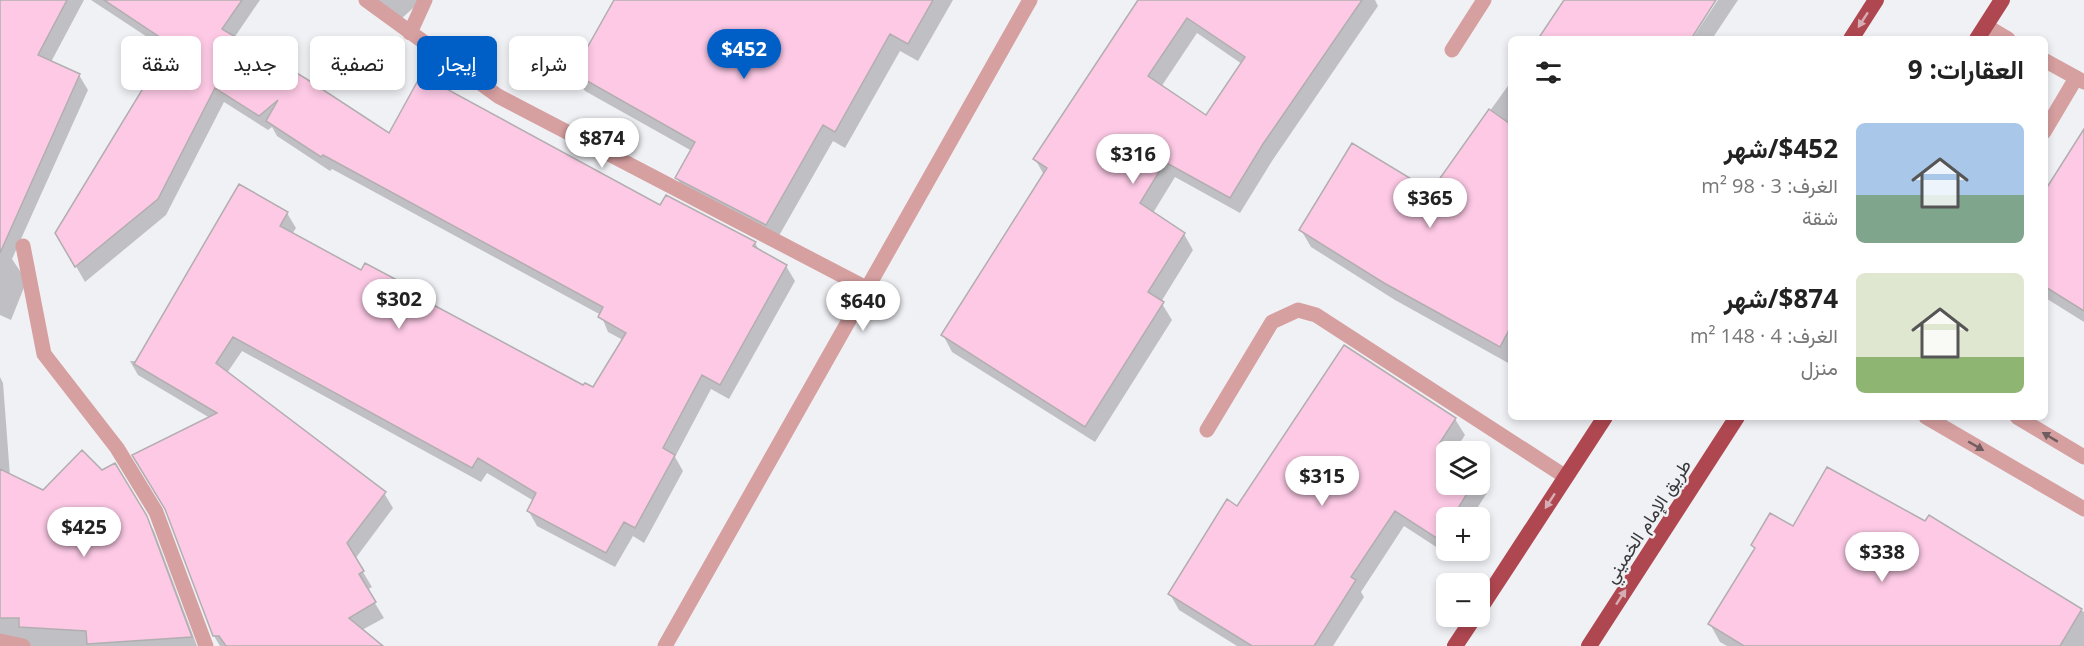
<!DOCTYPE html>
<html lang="ar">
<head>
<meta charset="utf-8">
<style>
	:root { --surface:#fff; --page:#f6f6f6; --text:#222; --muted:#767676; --accent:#005ec7 }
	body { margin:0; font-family:"Open Sans",Vazirmatn,sans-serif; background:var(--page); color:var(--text); direction:rtl; height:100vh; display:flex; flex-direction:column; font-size:22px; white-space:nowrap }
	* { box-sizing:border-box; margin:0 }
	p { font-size:20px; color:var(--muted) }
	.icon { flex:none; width:33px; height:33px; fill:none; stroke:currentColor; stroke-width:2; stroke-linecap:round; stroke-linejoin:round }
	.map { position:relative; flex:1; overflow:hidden; direction:ltr }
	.drawer { position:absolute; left:1508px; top:36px; width:540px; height:384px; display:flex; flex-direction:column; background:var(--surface); border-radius:9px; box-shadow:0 3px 9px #0003; direction:rtl }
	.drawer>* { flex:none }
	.guide { position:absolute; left:18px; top:36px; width:570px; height:54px; direction:rtl; display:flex; gap:12px }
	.fabs { position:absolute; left:1436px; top:441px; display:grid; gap:12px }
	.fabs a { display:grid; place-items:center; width:54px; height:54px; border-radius:9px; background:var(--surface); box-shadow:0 3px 9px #0003; font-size:30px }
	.price { position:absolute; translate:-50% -51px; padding:0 14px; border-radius:21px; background:#fff; color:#222; font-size:20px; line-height:39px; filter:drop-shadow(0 2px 3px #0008) }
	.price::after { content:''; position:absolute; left:50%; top:36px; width:18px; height:14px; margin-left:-9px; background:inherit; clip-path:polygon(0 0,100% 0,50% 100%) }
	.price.active { background:var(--accent); color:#fff }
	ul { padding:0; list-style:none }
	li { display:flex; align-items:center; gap:18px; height:150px; padding:0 24px }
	li span { display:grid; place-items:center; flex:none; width:168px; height:120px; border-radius:9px; color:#555 }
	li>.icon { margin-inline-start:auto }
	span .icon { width:72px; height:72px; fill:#fffc; stroke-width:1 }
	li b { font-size:26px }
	h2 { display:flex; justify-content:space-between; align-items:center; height:72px; padding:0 24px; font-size:26px }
	.pill { padding:0 21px; border-radius:9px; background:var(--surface); box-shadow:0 3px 9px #0003; font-size:21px; line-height:54px }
	.pill.active { background:var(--accent); color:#fff }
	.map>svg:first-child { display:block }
	.shadow { fill:#0003; fill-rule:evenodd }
	.building { fill:#fdc9e5; stroke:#b2aeb0; stroke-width:1.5; fill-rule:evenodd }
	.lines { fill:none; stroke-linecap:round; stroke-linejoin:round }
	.service { stroke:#d69fa0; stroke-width:15 }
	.minor { stroke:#d69fa0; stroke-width:15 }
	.trunk { stroke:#af4751; stroke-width:16 }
	.oneway { fill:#d6adb3 }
	.oneway2 { fill:#6f5c5e }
	.labels { text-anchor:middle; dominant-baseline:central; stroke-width:5; stroke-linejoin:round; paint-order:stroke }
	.street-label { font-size:18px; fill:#38383a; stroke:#f0f1f5 }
</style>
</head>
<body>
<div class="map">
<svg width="2084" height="646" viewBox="0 0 2084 646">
	<rect width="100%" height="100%" fill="#f0f1f5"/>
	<path class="shadow" d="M 0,0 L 84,0 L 51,62 L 79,75 L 88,90 L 12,259 L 24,277 L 25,285 L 11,320 L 0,315 Z
		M 91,0 L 260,0 L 234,38 L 389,135 L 661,207 L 755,243 L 760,252 L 786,266 L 795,281 L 729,399 L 711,389 L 675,457 L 683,471 L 644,543 L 633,536 L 615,567 L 537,526 L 528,510 L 534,501 L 487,473 L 481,482 L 242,351 L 227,373 L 384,493 L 393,508 L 355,559 L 372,587 L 367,590 L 384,618 L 362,630 L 375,646 L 220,646 L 214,636 L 210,418 L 138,375 L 130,361 L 137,361 L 287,213 L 296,228 L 292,234 L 362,273 L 413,290 L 417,298 L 584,387 L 594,389 L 623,340 L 608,332 L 601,315 L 332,169 L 330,171 L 277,136 L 272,127 L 268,130 L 224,102 L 166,215 L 85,282 L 57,233 L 167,50 Z
		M 376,0 L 422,0 L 401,19 Z
		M 616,0 L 953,0 L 918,61 L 900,51 L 845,148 L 833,141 L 776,241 L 687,195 L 677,178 L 692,151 L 585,91 L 575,73 Z
		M 1140,0 L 1375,0 L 1378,6 L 1272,161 L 1240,213 L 1175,177 L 1153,213 L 1184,234 L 1193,250 L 1161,302 L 1172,320 L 1095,442 L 952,352 L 943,335 L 1044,175 L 1035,159 ZM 1197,33 L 1242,64 L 1207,117 L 1161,87 Z
		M 1718,0 L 1738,0 L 1712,39 L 1692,39 Z
		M 1510,83 L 1510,364 L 1395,300 L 1311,247 L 1301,230 L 1431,193 Z
		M 2084,141 L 2084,322 L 2044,297 L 2044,195 Z
		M 0,377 L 3,383 L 10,476 L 43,492 L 146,517 L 154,531 L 197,646 L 0,646 Z
		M 1455,419 L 1465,435 L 1454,452 L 1446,452 L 1446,484 L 1479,484 L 1479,471 L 1490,488 L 1471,518 L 1446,518 L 1446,550 L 1450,550 L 1447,554 L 1404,526 L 1361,592 L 1364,597 L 1333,646 L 1237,646 L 1179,610 L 1170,594 L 1238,508 Z
		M 1930,517 L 2084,612 L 2084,646 L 1727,646 L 1720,642 L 1710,624 L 1755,550 L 1753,545 L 1794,528 L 1926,523 Z"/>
	<path class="building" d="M 0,0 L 67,0 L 38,55 L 80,74 L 0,253 Z
		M 104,0 L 242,0 L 222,29 L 305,78 L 389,133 L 421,75 L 660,205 L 666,195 L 756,242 L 753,246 L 787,265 L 720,385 L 702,375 L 663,448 L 675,455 L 635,528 L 624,522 L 606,553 L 527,511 L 536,493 L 478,458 L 472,468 L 233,337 L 216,363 L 386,492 L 347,543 L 364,571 L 359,574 L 376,602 L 349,618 L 383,646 L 226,646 L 219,636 L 213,636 L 165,509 L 132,455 L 217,413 L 134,364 L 239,184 L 288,212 L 280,226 L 361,270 L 365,263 L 414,289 L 411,293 L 583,385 L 585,383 L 593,387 L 626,333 L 598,317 L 603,307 L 323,155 L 321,157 L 266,121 L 278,100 L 259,116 L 215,88 L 158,199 L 75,267 L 55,233 L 170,44 Z
		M 614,0 L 933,0 L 908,44 L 890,34 L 835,132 L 823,125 L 766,225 L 675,178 L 695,142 L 573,73 Z
		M 1138,0 L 1362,0 L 1263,144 L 1230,198 L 1165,162 L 1140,203 L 1185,233 L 1148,292 L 1164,302 L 1085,427 L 941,335 L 1047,168 L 1033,159 ZM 1187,18 L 1245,57 L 1206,115 L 1148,76 Z
		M 1564,0 L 1716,0 L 1691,39 L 1538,39 Z
		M 1489,109 L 1510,124 L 1510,328 L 1500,347 L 1384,283 L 1299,230 L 1352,143 L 1431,191 Z
		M 2084,129 L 2084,311 L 2044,286 L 2044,192 Z
		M 1344,345 L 1456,418 L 1439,444 L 1452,452 L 1446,452 L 1446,484 L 1473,484 L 1452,518 L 1446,518 L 1446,526 L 1438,539 L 1395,511 L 1351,577 L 1356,580 L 1314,646 L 1252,646 L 1168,594 L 1227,499 L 1237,506 Z
		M 82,450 L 102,470 L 115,463 L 147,516 L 192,637 L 87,644 L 86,631 L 19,627 L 19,618 L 0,618 L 0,469 L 43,490 Z
		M 1827,467 L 1925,521 L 1929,515 L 2082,609 L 2060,646 L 1744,646 L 1708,624 L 1755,548 L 1751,545 L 1770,513 L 1793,526 Z"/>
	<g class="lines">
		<path class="service" d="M 1452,50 L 1484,0
			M 2044,132 L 2076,78
			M 1207,430 L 1272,322 L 1298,310 L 1316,315 L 1566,477"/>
		<path class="minor" d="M 366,0 L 498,96 L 868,289
			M 1986,26 L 2008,39
			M 410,33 L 425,0
			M 2044,60 L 2084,82
			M 23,246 L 44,354 L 117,448 L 156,512 L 206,646
			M 1926,417 L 2084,509
			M 2017,417 L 2084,457
			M 0,641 L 23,646
			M 665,646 L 1030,0"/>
		<path class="trunk" d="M 1851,39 L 1876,0
			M 1977,39 L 2002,0
			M 1479,610 L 1605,417
			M 1455,646 L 1475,616
			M 1589,646 L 1737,417"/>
	</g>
	<defs><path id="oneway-solid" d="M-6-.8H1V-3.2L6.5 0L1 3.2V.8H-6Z" transform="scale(1.5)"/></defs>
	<g class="oneway">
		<use href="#oneway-solid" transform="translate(1863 20) rotate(123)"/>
		<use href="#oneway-solid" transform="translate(1550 501) rotate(123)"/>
		<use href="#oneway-solid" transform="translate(1621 597) rotate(-57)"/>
	</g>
	<g class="oneway2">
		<use href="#oneway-solid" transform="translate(2050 437) rotate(-149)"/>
		<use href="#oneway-solid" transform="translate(1976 446) rotate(30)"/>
	</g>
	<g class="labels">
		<g class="street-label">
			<text transform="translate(1647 521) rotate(-57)">طريق الإمام الخميني</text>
		</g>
	</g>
</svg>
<div class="fabs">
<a><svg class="icon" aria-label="layers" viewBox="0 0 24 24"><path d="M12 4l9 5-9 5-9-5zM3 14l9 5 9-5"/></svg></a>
<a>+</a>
<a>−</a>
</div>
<b class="price active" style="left:744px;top:80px">$452</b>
<b class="price" style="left:602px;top:169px">$874</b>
<b class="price" style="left:1133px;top:185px">$316</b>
<b class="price" style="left:1430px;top:229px">$365</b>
<b class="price" style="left:399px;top:330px">$302</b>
<b class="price" style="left:863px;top:332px">$640</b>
<b class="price" style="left:1322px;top:507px">$315</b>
<b class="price" style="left:84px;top:558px">$425</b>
<b class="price" style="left:1882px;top:583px">$338</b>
<div class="guide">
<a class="pill">شراء</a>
<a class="pill active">إيجار</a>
<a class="pill">تصفية</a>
<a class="pill">جديد</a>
<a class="pill">شقة</a>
</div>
<section class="drawer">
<h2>العقارات: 9<svg class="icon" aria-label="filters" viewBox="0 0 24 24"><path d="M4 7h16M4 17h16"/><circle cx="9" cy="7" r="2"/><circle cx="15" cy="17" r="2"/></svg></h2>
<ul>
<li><span style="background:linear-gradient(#a9c7e8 60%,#7fa58c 0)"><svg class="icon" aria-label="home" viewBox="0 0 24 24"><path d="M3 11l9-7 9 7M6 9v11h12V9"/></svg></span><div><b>$452/شهر</b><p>الغرف: 3 · 98 m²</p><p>شقة</p></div></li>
<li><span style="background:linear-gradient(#dfe7d0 70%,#8fb573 0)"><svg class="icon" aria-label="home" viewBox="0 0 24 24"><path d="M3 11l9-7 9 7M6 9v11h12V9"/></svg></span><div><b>$874/شهر</b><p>الغرف: 4 · 148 m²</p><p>منزل</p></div></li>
</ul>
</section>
</div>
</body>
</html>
